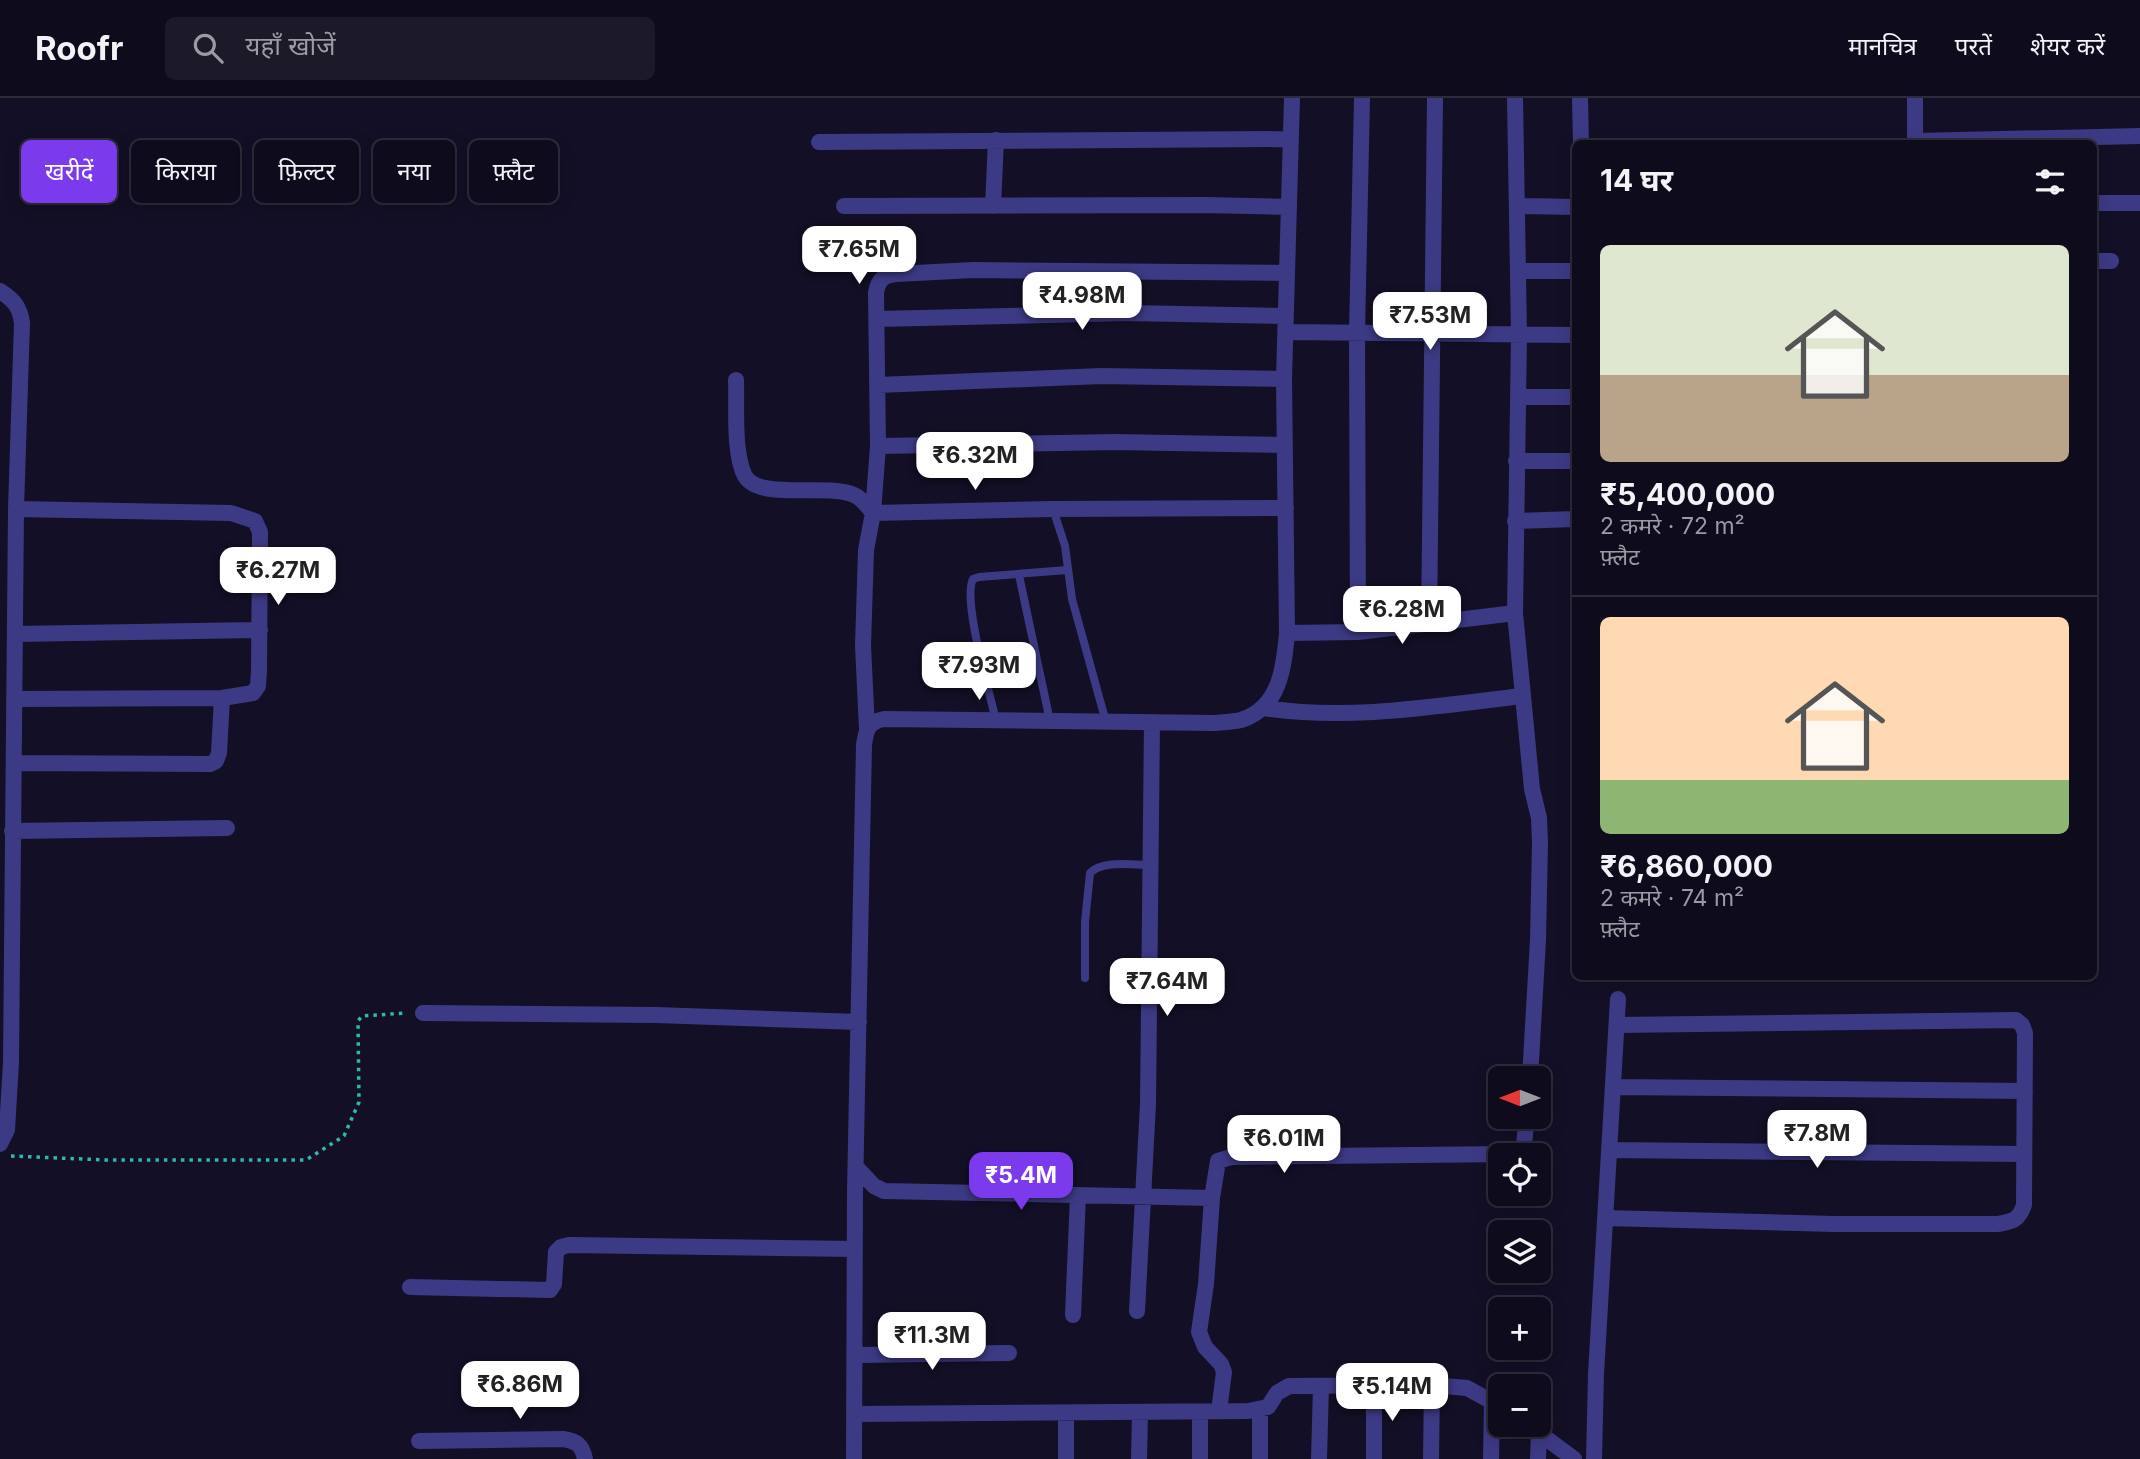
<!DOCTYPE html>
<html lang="hi">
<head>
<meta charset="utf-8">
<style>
	:root { --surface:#0e0b1c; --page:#1c1929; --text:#f1f3f6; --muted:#9b9ba3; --line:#2e2b3b; --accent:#7c3aed }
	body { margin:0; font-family:Inter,"Noto Sans Devanagari",sans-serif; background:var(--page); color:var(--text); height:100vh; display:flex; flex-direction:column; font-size:26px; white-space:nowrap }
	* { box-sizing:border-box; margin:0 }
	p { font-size:23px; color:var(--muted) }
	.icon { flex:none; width:38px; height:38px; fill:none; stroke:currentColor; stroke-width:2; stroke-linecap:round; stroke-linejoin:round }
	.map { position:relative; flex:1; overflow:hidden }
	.details { position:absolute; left:1572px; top:42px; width:525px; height:840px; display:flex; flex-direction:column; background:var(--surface); border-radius:10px; box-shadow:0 4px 18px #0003,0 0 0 2px var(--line) }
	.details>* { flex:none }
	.hud { position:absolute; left:21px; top:42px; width:665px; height:63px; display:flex; gap:14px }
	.needle { width:46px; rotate:270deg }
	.controls { position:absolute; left:1488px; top:968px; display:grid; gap:14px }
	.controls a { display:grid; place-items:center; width:63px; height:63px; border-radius:10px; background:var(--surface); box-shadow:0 4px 18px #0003,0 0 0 2px var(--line); font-size:35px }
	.price { position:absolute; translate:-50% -60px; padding:0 16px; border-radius:14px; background:#fff; color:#222; font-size:23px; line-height:46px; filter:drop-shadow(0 2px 4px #0008) }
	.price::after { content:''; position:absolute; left:50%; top:42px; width:21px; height:16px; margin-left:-10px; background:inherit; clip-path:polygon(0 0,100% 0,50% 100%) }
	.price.current { background:var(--accent); color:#fff }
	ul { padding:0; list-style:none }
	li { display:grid; align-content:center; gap:14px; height:371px; padding:0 28px }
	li+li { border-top:2px solid var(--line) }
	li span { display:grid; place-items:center; height:217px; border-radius:10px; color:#555 }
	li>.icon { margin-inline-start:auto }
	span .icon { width:126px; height:126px; fill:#fffc; stroke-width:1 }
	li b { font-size:30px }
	h2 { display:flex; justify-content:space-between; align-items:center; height:84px; padding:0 28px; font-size:30px }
	.tag { padding:0 24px; border-radius:10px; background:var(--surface); box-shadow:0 4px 18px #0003,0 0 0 2px var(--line); font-size:24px; line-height:63px }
	.tag.current { background:var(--accent); color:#fff }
	header { display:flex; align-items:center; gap:42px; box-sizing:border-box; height:98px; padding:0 35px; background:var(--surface); border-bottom:2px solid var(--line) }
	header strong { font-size:33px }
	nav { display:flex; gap:38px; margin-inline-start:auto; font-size:24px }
	.search { width:490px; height:63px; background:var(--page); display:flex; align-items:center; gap:18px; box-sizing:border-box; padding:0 24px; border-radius:10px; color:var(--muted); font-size:26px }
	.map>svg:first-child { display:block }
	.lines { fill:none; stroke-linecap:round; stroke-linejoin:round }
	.path { stroke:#2fb8b0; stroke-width:3.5; stroke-dasharray:3.5 5; stroke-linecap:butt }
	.lane { stroke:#3d3a85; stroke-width:8 }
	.street { stroke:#3d3a85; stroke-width:16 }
</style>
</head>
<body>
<header>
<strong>Roofr</strong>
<div class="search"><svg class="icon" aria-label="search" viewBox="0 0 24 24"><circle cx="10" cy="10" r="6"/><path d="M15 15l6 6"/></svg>यहाँ खोजें</div>
<nav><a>मानचित्र</a><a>परतें</a><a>शेयर करें</a></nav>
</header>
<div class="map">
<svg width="2140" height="1361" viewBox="0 0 2140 1361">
	<rect width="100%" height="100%" fill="#130f26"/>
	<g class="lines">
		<path class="path" d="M 11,1058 L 106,1062 L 306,1062 L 344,1038 L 359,1004 L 358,923 L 362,918 L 407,915"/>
		<path class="lane" d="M 1053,411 L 1065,448 L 1072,501 L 1106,624
			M 1019,477 L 1050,623
			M 996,623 C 990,595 962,502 973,481 L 979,479 L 1067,472
			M 1085,880 L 1085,824 L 1090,775 C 1103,762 1132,767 1149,767"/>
		<path class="street" d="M 1515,0 L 1519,236 L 1515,515 L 1532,691 L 1539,720 L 1540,744 L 1538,842 L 1530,980
			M 1580,0 L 1581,46
			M 1915,0 L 1915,46
			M 1915,43 L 2140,38
			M 819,44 L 1291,41
			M 2093,105 L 2140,105
			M 844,108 L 1205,107 L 1289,109
			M 993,108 L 996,42
			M 1517,108 L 1575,109
			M 2093,163 L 2111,163
			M 1518,173 L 1575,173
			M 0,193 C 14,202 20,209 22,225 L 16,411 L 11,964 L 7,1032 L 0,1046
			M 877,221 L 1128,215 L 1286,218
			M 1286,234 L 1575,237
			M 736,282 C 737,307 733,356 745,378 C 759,403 829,385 854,397 C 862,400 868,409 873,415 L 1053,411 L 1286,410
			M 878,287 L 1101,278 L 1284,281
			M 1518,299 L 1575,299
			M 878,348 L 1114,344 L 1285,347
			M 1516,363 L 1575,363
			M 1515,423 L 1575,421
			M 1429,526 L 1435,0
			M 1358,534 L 1357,235 L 1362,0
			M 1287,535 L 1358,534 L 1515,515
			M 15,536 L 260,532
			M 14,601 L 222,600 L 253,595 L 258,588 L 259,573 L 260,434 L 255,423 L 231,415 L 16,411
			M 1264,610 C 1350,623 1436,608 1522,598
			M 867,631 L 863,548 L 866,452 L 873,415 L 878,348 L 876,195 C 878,182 883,177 897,176 L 973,172 L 1287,175
			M 14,665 L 210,666 L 216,663 L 219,655 L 222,600
			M 12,733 L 227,730
			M 423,915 L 656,917 L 859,924
			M 1613,989 L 2025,993
			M 1609,1052 L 2024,1056
			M 856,1069 L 874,1088 L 884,1093 L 1212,1100
			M 1605,1120 L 1834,1126 L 1998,1126 C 2013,1123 2019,1122 2024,1107 L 2025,935 L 2022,927 L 2016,922 L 1617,927
			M 410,1189 L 550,1192 L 554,1186 L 556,1154 L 561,1149 L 569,1147 L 855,1151
			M 1137,1213 L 1148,1006 L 1152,624
			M 1073,1217 L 1078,1097
			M 855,1257 L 1009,1255
			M 1219,1313 L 1224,1274 L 1221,1266 L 1205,1249 L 1199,1234 L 1206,1186 L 1212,1100 L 1218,1063 L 1231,1059 L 1511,1056 L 1520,1054 L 1524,1047 L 1527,1018
			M 855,1316 L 1248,1313 L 1268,1309 L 1277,1295 L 1289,1288 L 1432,1287 L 1467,1290 L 1500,1308
			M 1527,1326 L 1574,1361
			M 419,1343 L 563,1341 C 577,1343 582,1347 585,1361
			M 854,1361 L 855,1094 L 864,647 C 866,632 868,624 884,621 L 1214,625 C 1222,624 1233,624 1241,622 C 1280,610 1284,569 1287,535 L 1284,281 L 1292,0
			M 1066,1361 L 1066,1315
			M 1139,1361 L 1140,1315
			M 1200,1361 L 1200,1314
			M 1260,1361 L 1260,1312
			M 1319,1361 L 1321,1288
			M 1374,1361 L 1374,1288
			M 1431,1361 L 1432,1287
			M 1491,1361 L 1492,1303
			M 1538,1361 L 1539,1334
			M 1594,1361 L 1596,1276 L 1618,901"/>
	</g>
</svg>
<div class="controls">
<a><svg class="needle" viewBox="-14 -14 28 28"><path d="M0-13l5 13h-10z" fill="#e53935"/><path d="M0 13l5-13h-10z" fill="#9b9ba3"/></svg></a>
<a><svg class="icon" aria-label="locate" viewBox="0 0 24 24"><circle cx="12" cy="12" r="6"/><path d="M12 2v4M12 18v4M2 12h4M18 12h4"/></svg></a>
<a><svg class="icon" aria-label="layers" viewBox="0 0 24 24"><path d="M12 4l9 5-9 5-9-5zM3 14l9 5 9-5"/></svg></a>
<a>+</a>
<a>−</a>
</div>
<b class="price" style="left:859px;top:188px">₹7.65M</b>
<b class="price" style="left:1082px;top:234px">₹4.98M</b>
<b class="price" style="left:1430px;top:254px">₹7.53M</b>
<b class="price" style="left:975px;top:394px">₹6.32M</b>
<b class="price" style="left:278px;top:509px">₹6.27M</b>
<b class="price" style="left:1402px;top:548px">₹6.28M</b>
<b class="price" style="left:979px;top:604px">₹7.93M</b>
<b class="price" style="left:1167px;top:920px">₹7.64M</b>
<b class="price" style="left:1817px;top:1072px">₹7.8M</b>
<b class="price" style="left:1284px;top:1077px">₹6.01M</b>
<b class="price current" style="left:1021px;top:1114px">₹5.4M</b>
<b class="price" style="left:932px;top:1274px">₹11.3M</b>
<b class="price" style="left:520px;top:1323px">₹6.86M</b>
<b class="price" style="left:1392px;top:1325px">₹5.14M</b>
<div class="hud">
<a class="tag current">खरीदें</a>
<a class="tag">किराया</a>
<a class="tag">फ़िल्टर</a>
<a class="tag">नया</a>
<a class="tag">फ़्लैट</a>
</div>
<section class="details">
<h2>14 घर<svg class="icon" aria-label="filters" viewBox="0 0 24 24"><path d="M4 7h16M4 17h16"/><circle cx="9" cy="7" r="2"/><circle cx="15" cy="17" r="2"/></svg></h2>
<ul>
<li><span style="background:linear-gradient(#dfe7d0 60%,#b9a48a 0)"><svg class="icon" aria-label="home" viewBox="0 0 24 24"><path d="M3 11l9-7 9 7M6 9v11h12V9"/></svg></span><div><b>₹5,400,000</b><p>2 कमरे · 72 m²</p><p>फ़्लैट</p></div></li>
<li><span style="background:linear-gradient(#ffd9b3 75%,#8fb573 0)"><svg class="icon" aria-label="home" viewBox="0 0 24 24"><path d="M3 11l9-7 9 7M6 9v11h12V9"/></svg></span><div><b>₹6,860,000</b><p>2 कमरे · 74 m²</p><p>फ़्लैट</p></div></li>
</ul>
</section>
</div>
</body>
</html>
